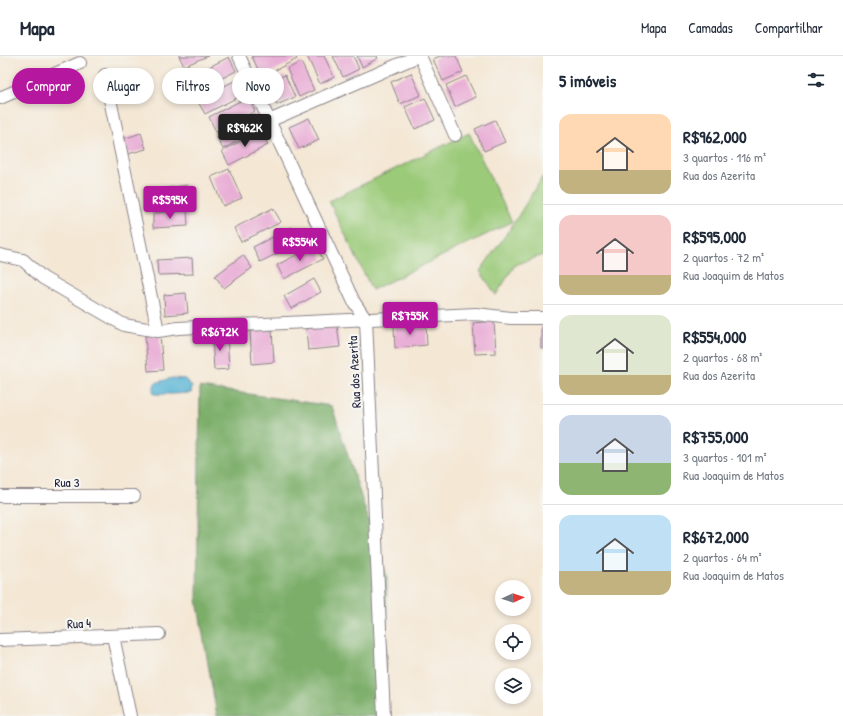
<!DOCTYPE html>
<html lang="pt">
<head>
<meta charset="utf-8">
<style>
	:root { --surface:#fff; --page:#f2f2f3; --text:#1f2937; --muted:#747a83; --line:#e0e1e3; --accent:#b5179e }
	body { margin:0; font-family:"Patrick Hand",sans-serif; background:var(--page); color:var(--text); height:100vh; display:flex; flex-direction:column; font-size:15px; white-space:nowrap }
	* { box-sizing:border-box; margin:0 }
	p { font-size:13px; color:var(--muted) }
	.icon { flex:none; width:22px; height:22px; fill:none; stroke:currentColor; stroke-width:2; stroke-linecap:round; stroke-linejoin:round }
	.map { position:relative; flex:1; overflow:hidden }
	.drawer { display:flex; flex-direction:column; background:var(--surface); width:300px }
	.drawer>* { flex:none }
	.top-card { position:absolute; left:12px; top:12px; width:380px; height:36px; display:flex; gap:8px }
	.needle { width:26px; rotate:86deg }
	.controls { position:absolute; left:495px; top:524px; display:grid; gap:8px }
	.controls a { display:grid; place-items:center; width:36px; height:36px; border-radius:50%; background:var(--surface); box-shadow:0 2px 6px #0003; font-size:20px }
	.price { position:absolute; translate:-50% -34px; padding:0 9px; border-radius:4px; background:var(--accent); color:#fff; font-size:13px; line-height:26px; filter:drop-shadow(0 1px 2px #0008) }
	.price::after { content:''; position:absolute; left:50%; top:24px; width:12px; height:9px; margin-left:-6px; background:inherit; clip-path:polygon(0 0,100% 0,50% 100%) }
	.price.selected { background:#222; color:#fff }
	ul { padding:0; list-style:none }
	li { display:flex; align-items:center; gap:12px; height:100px; padding:0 16px }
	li+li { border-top:1px solid var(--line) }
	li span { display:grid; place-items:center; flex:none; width:112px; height:80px; border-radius:12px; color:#555 }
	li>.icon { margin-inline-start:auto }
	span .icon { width:48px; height:48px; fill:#fffc; stroke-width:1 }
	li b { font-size:17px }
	h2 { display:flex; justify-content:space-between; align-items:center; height:48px; padding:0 16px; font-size:17px }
	.chip { padding:0 14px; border-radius:18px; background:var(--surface); box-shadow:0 2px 6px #0003; font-size:14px; line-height:36px }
	.chip.selected { background:var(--accent); color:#fff }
	header { display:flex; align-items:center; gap:24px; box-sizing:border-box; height:56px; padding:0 20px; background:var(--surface); border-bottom:1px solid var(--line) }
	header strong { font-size:19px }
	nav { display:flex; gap:22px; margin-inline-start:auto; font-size:14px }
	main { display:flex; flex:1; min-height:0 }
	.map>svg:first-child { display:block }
	.green { fill:#9bca79; stroke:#5e765a }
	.forest { fill:#7cae69; stroke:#4f6852 }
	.water { fill:#57b4d5; stroke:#3c6b88 }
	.building { fill:#e9aed6 }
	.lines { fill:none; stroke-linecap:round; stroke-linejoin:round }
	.street-casing { stroke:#8b8488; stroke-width:14 }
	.street { stroke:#fff; stroke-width:12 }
	.labels { text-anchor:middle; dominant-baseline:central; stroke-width:4; stroke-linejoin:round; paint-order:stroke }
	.street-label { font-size:13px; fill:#22223b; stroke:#f6f6f2 }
</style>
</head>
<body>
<header>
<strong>Mapa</strong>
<nav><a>Mapa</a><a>Camadas</a><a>Compartilhar</a></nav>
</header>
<main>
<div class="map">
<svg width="543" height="660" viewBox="0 0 543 660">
	<rect width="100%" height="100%" fill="#f6f6f2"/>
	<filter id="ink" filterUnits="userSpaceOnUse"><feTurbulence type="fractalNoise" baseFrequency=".025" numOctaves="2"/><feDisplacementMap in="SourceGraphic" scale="8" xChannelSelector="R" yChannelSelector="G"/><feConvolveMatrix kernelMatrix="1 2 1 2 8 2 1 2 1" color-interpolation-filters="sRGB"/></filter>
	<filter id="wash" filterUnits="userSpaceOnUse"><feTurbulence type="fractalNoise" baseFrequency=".012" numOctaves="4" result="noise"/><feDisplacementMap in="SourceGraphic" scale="16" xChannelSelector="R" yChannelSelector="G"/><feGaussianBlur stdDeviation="0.9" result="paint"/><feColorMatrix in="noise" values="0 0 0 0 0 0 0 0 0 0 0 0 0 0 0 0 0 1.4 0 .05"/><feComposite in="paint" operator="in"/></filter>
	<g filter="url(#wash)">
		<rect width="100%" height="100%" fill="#f4e7d4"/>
		<path class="green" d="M 469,77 L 512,166 L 372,234 L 329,145 Z
			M 543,120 L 543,199 L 515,209 L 496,239 L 480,215 L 510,173 Z"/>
		<path class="forest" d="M 200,331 L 332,350 L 387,521 L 384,660 L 217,660 L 197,544 Z"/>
		<path class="water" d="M 172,322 L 185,323 L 192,331 L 191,337 L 172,338 L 154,338 L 153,334 L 155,327 Z"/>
		<g id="blocks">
			<path class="building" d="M 179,0 L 208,0 L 184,10 Z
				M 254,0 L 295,0 L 297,3 L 262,21 L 252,1 Z
				M 307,0 L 324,0 L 334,21 L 320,28 Z
				M 333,0 L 353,0 L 359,13 L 343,21 Z
				M 357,0 L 377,0 L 378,2 L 362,11 Z
				M 440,0 L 456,0 L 463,16 L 443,25 L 433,3 Z
				M 229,1 L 236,15 L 197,35 L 189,21 Z
				M 301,6 L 314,34 L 299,41 L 287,13 Z
				M 411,17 L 421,39 L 400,48 L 391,26 Z
				M 285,19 L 295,41 L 277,49 L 267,28 Z
				M 466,20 L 476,41 L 455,51 L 446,29 Z
				M 236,24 L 244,38 L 205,58 L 197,44 Z
				M 248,41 L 255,55 L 216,76 L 209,61 Z
				M 425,42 L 435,64 L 415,73 L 405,51 Z
				M 255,58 L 262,72 L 223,93 L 215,78 Z
				M 309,62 L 319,84 L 299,93 L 289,71 Z
				M 495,64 L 505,86 L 484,95 L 475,73 Z
				M 261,75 L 268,89 L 229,109 L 222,95 Z
				M 141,77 L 146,93 L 128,98 L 123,83 Z
				M 229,113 L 242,142 L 223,150 L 211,121 Z
				M 187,129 L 190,144 L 155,149 L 153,134 Z
				M 273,152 L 281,166 L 241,186 L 234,172 Z
				M 187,155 L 188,170 L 153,172 L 153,157 Z
				M 292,171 L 300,186 L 260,206 L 253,191 Z
				M 316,189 L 323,203 L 284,223 L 277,209 Z
				M 243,199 L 252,212 L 224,232 L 215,220 Z
				M 192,202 L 193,218 L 158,219 L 157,204 Z
				M 314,223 L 321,236 L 291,253 L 284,240 Z
				M 186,237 L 188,257 L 165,259 L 164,239 Z
				M 494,265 L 496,297 L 475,298 L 473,267 Z
				M 426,268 L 427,289 L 395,292 L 394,270 Z
				M 337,269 L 340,291 L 308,294 L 306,273 Z
				M 541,271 L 543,271 L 543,292 L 541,292 Z
				M 272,274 L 274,306 L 252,308 L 250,275 Z
				M 227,278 L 229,313 L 214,314 L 212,279 Z
				M 160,279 L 163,314 L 148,315 L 145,280 Z"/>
		</g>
	</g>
	<g filter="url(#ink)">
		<use href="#blocks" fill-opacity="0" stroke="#8b8488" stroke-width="1"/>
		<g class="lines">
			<g class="street-casing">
				<path id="street" d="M 239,0 L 354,246 L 366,264 L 384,660
					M 420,0 L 455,79
					M 105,19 L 158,275
					M 0,42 L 80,7
					M 269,65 L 418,0
					M 0,199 L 23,204 L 43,222 L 124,269 L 158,275 L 178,272 L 476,258 L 511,262 L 543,262
					M 0,440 L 134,440
					M 113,580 L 130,660
					M 0,584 L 159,578"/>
			</g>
			<use href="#street" class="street"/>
		</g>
	</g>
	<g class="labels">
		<g class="street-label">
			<text transform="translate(354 316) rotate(-93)">Rua dos Azerita</text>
			<text x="67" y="426">Rua 3</text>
			<text transform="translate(79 567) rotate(-2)">Rua 4</text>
		</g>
	</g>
</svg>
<div class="controls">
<a><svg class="needle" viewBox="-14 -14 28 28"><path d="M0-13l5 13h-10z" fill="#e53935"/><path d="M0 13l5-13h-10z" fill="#747a83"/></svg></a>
<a><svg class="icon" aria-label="locate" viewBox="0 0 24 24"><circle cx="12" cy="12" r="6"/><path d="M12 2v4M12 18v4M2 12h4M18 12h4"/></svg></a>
<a><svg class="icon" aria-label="layers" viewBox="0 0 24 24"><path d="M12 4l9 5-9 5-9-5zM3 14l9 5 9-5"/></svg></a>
</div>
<b class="price selected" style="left:245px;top:92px">R$962K</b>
<b class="price" style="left:170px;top:164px">R$595K</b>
<b class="price" style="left:300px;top:206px">R$554K</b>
<b class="price" style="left:410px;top:280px">R$755K</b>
<b class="price" style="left:220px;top:296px">R$672K</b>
<div class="top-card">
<a class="chip selected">Comprar</a>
<a class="chip">Alugar</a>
<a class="chip">Filtros</a>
<a class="chip">Novo</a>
</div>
</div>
<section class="drawer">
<h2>5 imóveis<svg class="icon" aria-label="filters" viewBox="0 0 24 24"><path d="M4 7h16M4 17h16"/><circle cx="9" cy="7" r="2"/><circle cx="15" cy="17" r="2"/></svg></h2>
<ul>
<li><span style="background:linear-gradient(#ffd9b3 70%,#c2b280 0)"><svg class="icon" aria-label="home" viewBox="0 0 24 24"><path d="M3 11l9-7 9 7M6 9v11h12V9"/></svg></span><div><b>R$962,000</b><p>3 quartos · 116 m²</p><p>Rua dos Azerita</p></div></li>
<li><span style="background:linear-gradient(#f6c9c9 75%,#c2b280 0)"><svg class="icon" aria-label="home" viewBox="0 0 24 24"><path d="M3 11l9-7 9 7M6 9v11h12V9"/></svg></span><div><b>R$595,000</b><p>2 quartos · 72 m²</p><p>Rua Joaquim de Matos</p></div></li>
<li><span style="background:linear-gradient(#dfe7d0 75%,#c2b280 0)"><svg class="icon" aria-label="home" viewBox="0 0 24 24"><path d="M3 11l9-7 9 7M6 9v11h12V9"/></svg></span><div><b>R$554,000</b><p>2 quartos · 68 m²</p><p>Rua dos Azerita</p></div></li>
<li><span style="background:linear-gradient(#c9d6e8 60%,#8fb573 0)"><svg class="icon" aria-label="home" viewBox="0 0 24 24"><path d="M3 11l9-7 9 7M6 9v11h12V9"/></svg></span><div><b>R$755,000</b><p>3 quartos · 101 m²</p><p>Rua Joaquim de Matos</p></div></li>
<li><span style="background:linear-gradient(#bfe0f5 70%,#c2b280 0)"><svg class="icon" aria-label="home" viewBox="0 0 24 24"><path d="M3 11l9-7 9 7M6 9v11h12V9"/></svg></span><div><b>R$672,000</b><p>2 quartos · 64 m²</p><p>Rua Joaquim de Matos</p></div></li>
</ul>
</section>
</main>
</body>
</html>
